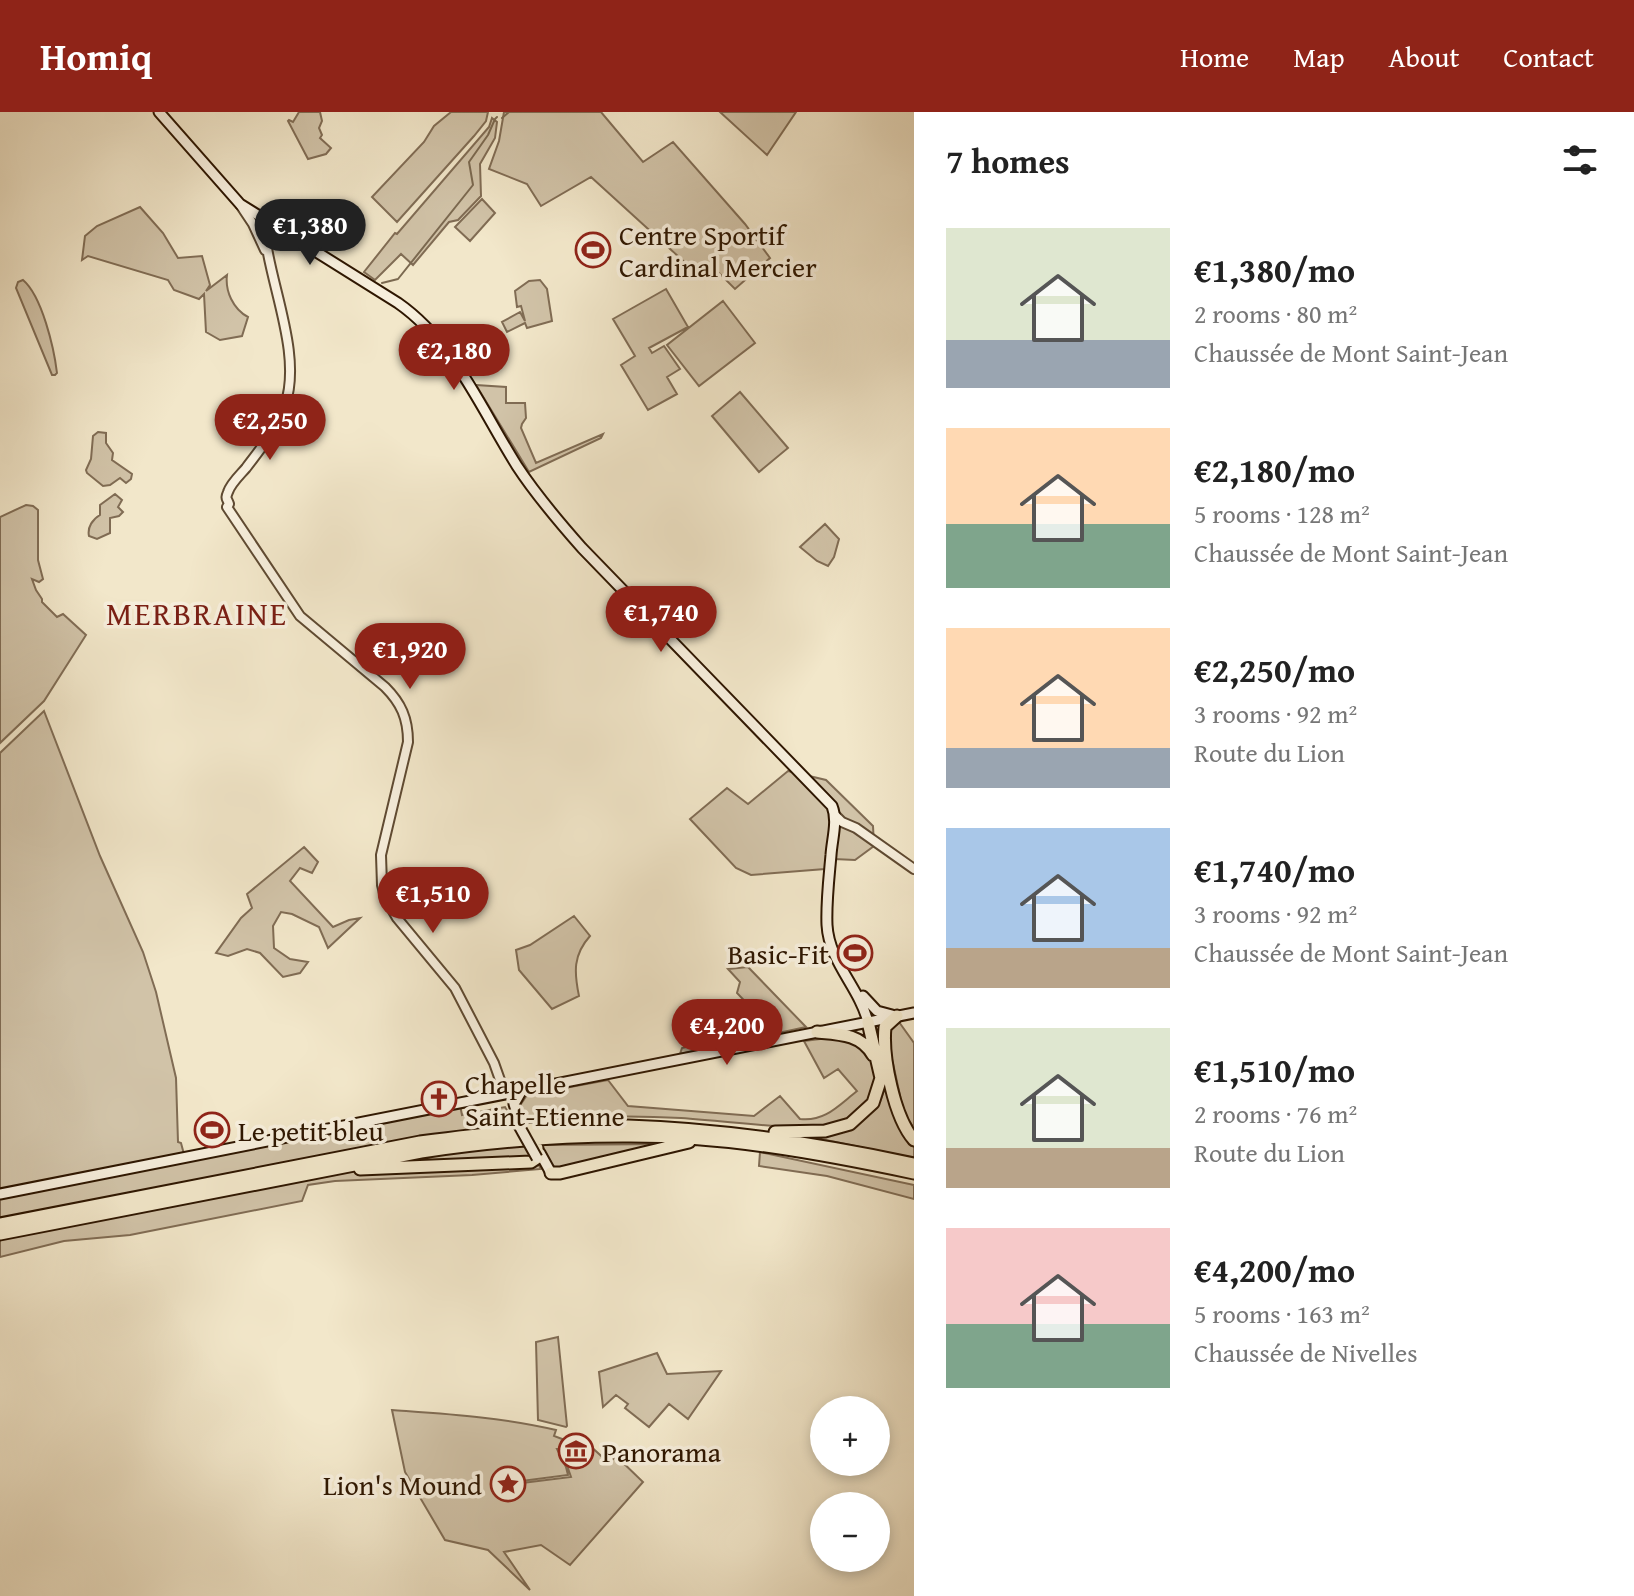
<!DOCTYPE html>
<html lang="en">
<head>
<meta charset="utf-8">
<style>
	:root { --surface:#fff; --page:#f2f2f2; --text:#222; --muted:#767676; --accent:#8f2418 }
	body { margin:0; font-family:"Gentium Book Plus",serif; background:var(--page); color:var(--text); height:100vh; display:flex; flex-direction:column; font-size:30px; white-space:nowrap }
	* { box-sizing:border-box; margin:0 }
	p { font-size:26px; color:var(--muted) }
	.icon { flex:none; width:44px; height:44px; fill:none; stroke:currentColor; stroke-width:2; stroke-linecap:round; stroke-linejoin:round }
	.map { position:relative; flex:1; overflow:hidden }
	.side { display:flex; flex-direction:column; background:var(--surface); width:720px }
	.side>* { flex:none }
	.controls { position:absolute; left:810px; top:1284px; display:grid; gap:16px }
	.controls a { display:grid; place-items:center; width:80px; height:80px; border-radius:50%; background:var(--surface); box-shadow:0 4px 12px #0003; font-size:40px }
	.price { position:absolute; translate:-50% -68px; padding:0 18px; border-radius:28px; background:var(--accent); color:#fff; font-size:26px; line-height:52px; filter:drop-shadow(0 2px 4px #0008) }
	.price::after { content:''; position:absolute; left:50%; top:48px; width:24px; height:18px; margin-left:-12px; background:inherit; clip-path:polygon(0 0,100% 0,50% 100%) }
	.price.on { background:#222; color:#fff }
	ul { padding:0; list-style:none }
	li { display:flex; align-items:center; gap:24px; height:200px; padding:0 32px }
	li span { display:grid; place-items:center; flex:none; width:224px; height:160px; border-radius:0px; color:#555 }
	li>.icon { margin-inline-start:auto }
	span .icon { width:96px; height:96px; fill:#fffc; stroke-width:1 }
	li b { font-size:34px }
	h2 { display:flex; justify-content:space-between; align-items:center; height:96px; padding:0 32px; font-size:34px }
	header { display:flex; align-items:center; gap:48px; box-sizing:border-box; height:112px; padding:0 40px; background:var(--accent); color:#fff }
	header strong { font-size:38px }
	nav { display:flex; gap:44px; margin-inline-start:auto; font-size:28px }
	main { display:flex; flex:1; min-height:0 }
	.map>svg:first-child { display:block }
	.green { fill:#d1c3a8; stroke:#806c54; stroke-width:2 }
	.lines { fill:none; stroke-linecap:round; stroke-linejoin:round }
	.stream { stroke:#7b6950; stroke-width:2 }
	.tertiary-casing { stroke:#5f4a32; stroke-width:12 }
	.secondary-casing { stroke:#2e1600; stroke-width:13 }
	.motorway-casing { stroke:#2e1600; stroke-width:15 }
	.tertiary { stroke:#f7efdd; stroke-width:8 }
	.secondary { stroke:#f7efdd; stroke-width:9 }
	.motorway { stroke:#f2e7ca; stroke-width:11 }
	.secondary-bridge-casing { stroke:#2e1600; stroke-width:13; stroke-linecap:butt }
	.secondary-bridge { stroke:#f7efdd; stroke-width:9 }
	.labels { text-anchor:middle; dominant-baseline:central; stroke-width:7; stroke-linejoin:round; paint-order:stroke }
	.poi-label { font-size:28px; fill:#2e1600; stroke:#f7efdd; text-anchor:start }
	.quarter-label { font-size:32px; letter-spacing:2px; fill:#7a1f14; stroke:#f7efdd }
</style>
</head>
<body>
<header>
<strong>Homiq</strong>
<nav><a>Home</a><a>Map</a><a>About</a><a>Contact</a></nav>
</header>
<main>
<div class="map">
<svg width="914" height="1484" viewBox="0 0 914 1484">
	<rect width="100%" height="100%" fill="#f2e7ca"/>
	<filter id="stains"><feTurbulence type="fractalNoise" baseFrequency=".0025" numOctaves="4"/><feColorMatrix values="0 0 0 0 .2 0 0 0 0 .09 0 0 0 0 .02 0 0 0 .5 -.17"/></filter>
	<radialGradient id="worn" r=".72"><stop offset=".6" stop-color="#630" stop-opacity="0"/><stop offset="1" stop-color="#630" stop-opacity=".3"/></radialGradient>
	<path class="green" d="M 299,0 L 320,0 L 322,9 L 319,16 L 322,23 L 320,26 L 331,36 L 326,42 L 308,47 L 288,9 L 289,8 L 293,10 Z
		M 451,0 L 488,0 L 486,9 L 474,24 L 397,110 L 372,85 L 424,30 L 434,14 Z
		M 504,0 L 601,0 L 643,50 L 673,30 L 745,112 L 770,146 L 735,177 L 711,153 L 691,156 L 591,65 L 541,94 L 527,72 L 489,57 L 499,29 Z
		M 720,0 L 796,0 L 767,43 Z
		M 492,6 L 497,10 L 495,26 L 480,52 L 481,84 L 458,108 L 449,110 L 413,153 L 401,142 L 375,168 L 364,160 L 395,121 L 397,122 L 489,15 Z
		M 482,87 L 495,101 L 470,129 L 455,115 Z
		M 140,95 L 163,121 L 178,146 L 202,144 L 210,173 L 206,179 L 227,163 C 225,179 233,197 248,205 L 242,224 L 220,228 L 206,220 L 204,182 L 199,187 L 174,178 L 168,168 L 88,144 L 82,148 L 85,124 L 97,114 Z
		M 23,168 C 42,184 54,236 57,261 L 55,263 L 52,263 L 16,176 L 18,170 Z
		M 540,168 L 547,177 L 552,209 L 527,216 L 525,211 L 507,220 L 502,210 L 520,200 L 525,209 L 521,194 L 517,195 L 515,179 L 529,169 Z
		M 666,177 L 688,215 L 649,236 L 652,241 L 664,234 L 680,257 L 667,265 L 677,282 L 648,298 L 621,253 L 635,244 L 613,207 Z
		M 723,189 L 755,231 L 699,274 L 667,233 Z
		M 449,214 L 469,228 L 475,226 L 481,233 C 471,241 468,246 467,259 L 443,221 Z
		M 476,273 L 506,275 L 506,291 L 525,291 L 526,306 L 522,312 L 521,316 L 536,351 L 603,322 L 601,326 L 529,360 Z
		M 740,280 L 788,336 L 759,360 L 712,304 Z
		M 98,320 L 106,321 L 106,331 L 113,341 L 112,348 L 132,362 L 131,367 L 126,371 L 120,366 L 110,373 L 103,374 L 87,361 L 86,358 L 91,347 L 93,324 Z
		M 115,382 L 122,388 L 118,395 L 123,400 L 119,404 L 110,406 L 110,421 L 97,427 L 89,424 C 87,415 93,407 100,403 L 100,393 Z
		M 26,393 L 33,394 L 38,398 L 38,448 L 43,467 L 39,470 L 32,467 L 36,478 L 42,487 L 42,490 L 57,505 L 63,502 L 86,523 L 44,589 L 0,631 L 0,405 Z
		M 825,412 L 839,427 L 834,445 L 828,454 L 817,449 L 800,435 Z
		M 44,599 L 100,744 L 143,840 L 156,880 L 176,966 L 178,1030 L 181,1031 L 185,1046 L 460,993 L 462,1003 L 505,995 L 541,1057 L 472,1063 L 335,1069 L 308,1073 L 302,1089 L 130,1123 L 64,1129 L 0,1145 L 0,641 Z
		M 788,659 L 826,668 L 873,714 L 874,734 L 855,748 L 834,747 L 825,757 L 751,763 L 736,756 L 690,707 L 727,676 L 748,692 Z
		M 304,735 L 318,750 L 312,761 L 300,756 L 290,769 L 333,815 L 349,808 L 360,806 L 328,836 L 319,815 L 292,802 L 281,800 L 273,814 L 274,836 L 290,847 L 308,850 L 300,861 L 283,865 L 260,841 L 247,837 L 228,844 L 216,841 L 241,806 L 252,796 L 247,782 Z
		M 574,804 L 590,824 C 573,843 574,860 579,884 L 552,897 L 519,858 L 516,838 L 530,833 Z
		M 748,855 L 806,915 L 680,942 L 682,936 L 724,926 L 742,909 L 747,913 L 758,903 L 737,881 L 740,870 L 728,857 Z
		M 899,910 L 914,931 L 914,1016 L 904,1002 L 887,924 L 891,914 Z
		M 844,924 L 872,943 C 873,952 878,965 876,974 C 868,1006 832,1014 804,1016 C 763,1014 722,1009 681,1006 C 630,1003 577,1004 526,1011 L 519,995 L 527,983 L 608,968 L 628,994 L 754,1004 L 780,984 L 800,1007 C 825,1010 839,993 857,979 L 838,957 L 824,966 L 804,929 Z
		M 886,973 L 902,1018 L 914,1034 L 914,1046 L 806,1024 L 854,1014 L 880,990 Z
		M 669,1032 L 553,1060 L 539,1033 Z
		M 760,1040 L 914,1073 L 914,1087 L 827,1064 L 759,1054 Z
		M 558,1225 L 567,1314 L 566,1315 L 538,1308 L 536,1230 Z
		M 657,1241 L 667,1262 L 721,1259 L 688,1307 L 669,1292 L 649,1315 L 625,1296 L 628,1292 L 616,1283 L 603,1295 L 599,1260 Z
		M 392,1298 C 447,1302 501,1305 556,1318 L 554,1324 L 562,1327 L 560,1337 L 557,1337 L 566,1355 L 568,1363 L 514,1370 L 508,1366 L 502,1371 L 506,1378 L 514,1372 L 571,1365 L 564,1345 C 577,1357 592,1349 588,1332 L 609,1351 L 616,1344 L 643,1370 L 570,1453 L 541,1433 L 504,1440 L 530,1478 L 488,1438 L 445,1428 L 405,1360 Z"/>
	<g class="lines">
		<path class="stream" d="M 502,6 L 509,0
			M 382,171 L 398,167 L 473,73 L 469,50 L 488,23 L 495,7 L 497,5"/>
		<g class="tertiary-casing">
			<path id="tertiary" d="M 241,94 L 253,112 L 265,138
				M 274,114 L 267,120 L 267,136 C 275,184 301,247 285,293 C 277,317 261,336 246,356 C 240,363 231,371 228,380 C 225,387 227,386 229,392 L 227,395 L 300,504 L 385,575 C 401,591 408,606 408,630 L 381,743 L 382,773 L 385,785 L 397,806 L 455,876 L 494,951 L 505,982
				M 836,704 L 842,710 L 856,716 L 914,757"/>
		</g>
		<g class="secondary-casing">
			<path id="secondary" d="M 159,0 L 240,92 L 398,191 C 454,230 481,297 517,354 C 536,383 559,410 582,436 L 832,694 C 838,709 832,727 831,743 C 829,766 826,790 827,813 C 829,850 859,875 868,910
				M 863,884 L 877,899 L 892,903
				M 519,1008 L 514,992 L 522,978
				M 540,1041 L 551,1061
				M 0,1082 L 914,901"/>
		</g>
		<g class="motorway-casing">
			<path id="motorway" d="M 897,904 L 885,915 C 882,945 894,1005 914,1028
				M 817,920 C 840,922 861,922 873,943
				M 775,1020 L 825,1019 L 850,1012 L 873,991 L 881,966 L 868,910
				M 360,1057 L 531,1050 L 537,1046 L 537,1036
				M 551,1061 L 560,1061 L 689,1030
				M 0,1112 L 420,1030 C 489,1021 559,1012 628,1014 C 725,1017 820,1032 914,1052
				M 0,1122 L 421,1040 C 488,1030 555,1024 623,1024 C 721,1023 819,1041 914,1061"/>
		</g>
		<use href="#tertiary" class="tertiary"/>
		<use href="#secondary" class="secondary"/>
		<use href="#motorway" class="motorway"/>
		<g class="secondary-bridge-casing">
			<path id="secondary-bridge" d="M 513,1003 L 537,1046"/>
		</g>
		<use href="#secondary-bridge" class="secondary-bridge"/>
	</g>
	<defs>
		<g id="stadium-ring" transform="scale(1.8)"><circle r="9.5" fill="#f7efdd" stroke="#8f2418" stroke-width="1.5"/><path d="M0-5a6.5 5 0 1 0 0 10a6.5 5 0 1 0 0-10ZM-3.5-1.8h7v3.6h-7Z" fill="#8f2418"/></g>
		<g id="church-ring" transform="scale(1.8)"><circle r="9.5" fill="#f7efdd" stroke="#8f2418" stroke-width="1.5"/><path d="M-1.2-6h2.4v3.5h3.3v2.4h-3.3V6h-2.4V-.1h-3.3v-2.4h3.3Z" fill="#8f2418"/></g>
		<g id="museum-ring" transform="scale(1.8)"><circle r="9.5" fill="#f7efdd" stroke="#8f2418" stroke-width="1.5"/><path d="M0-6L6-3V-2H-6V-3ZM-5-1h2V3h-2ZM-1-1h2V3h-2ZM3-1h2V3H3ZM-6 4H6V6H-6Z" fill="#8f2418"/></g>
		<g id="sight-ring" transform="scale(1.8)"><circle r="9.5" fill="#f7efdd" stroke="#8f2418" stroke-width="1.5"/><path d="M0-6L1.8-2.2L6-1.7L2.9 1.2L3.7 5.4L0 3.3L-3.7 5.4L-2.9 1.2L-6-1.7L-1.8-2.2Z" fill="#8f2418"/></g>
	</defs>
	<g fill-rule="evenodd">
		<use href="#stadium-ring" x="593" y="138"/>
		<use href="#stadium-ring" x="855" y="841"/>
		<use href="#church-ring" x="439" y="987"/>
		<use href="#stadium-ring" x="212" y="1018"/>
		<use href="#museum-ring" x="576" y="1339"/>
		<use href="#sight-ring" x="508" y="1372"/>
	</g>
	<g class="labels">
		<g class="poi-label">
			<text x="619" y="122">Centre Sportif<tspan x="619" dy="32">Cardinal Mercier</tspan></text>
			<text x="829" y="841" text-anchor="end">Basic-Fit</text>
			<text x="465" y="971">Chapelle<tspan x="465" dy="32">Saint-Etienne</tspan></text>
			<text x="238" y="1018">Le petit bleu</text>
			<text x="602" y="1339">Panorama</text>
			<text x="482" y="1372" text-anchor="end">Lion's Mound</text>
		</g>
		<g class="quarter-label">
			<text x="197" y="501">MERBRAINE</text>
		</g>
	</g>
	<rect width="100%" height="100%" filter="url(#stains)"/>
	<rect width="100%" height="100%" fill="url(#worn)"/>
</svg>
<div class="controls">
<a>+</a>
<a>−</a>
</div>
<b class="price on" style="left:310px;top:155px">€1,380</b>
<b class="price" style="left:454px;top:280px">€2,180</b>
<b class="price" style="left:270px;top:350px">€2,250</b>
<b class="price" style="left:661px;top:542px">€1,740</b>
<b class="price" style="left:410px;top:579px">€1,920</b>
<b class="price" style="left:433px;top:823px">€1,510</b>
<b class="price" style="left:727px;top:955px">€4,200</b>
</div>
<section class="side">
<h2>7 homes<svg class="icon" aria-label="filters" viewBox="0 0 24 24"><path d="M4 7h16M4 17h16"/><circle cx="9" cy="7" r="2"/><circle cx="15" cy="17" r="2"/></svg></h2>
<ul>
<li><span style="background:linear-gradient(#dfe7d0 70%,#9aa5b1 0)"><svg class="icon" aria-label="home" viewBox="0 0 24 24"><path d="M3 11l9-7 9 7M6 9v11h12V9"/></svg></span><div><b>€1,380/mo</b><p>2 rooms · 80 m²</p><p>Chaussée de Mont Saint-Jean</p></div></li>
<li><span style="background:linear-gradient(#ffd9b3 60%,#7fa58c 0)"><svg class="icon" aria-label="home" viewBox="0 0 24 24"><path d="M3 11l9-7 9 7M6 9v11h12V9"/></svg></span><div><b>€2,180/mo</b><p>5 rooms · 128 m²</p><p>Chaussée de Mont Saint-Jean</p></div></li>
<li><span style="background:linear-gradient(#ffd9b3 75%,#9aa5b1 0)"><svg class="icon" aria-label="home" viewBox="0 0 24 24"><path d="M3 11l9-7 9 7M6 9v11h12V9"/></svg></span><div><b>€2,250/mo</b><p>3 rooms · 92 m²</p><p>Route du Lion</p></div></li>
<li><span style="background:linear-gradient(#a9c7e8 75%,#b9a48a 0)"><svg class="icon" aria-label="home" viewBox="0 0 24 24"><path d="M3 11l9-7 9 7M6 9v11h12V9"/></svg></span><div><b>€1,740/mo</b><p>3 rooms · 92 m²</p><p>Chaussée de Mont Saint-Jean</p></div></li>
<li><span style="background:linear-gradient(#dfe7d0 75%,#b9a48a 0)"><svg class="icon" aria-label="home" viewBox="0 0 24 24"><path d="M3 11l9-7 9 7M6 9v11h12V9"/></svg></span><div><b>€1,510/mo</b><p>2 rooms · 76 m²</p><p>Route du Lion</p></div></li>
<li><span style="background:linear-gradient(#f6c9c9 60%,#7fa58c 0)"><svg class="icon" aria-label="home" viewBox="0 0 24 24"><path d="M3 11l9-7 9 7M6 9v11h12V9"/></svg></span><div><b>€4,200/mo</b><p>5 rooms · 163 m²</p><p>Chaussée de Nivelles</p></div></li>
</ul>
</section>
</main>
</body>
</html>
